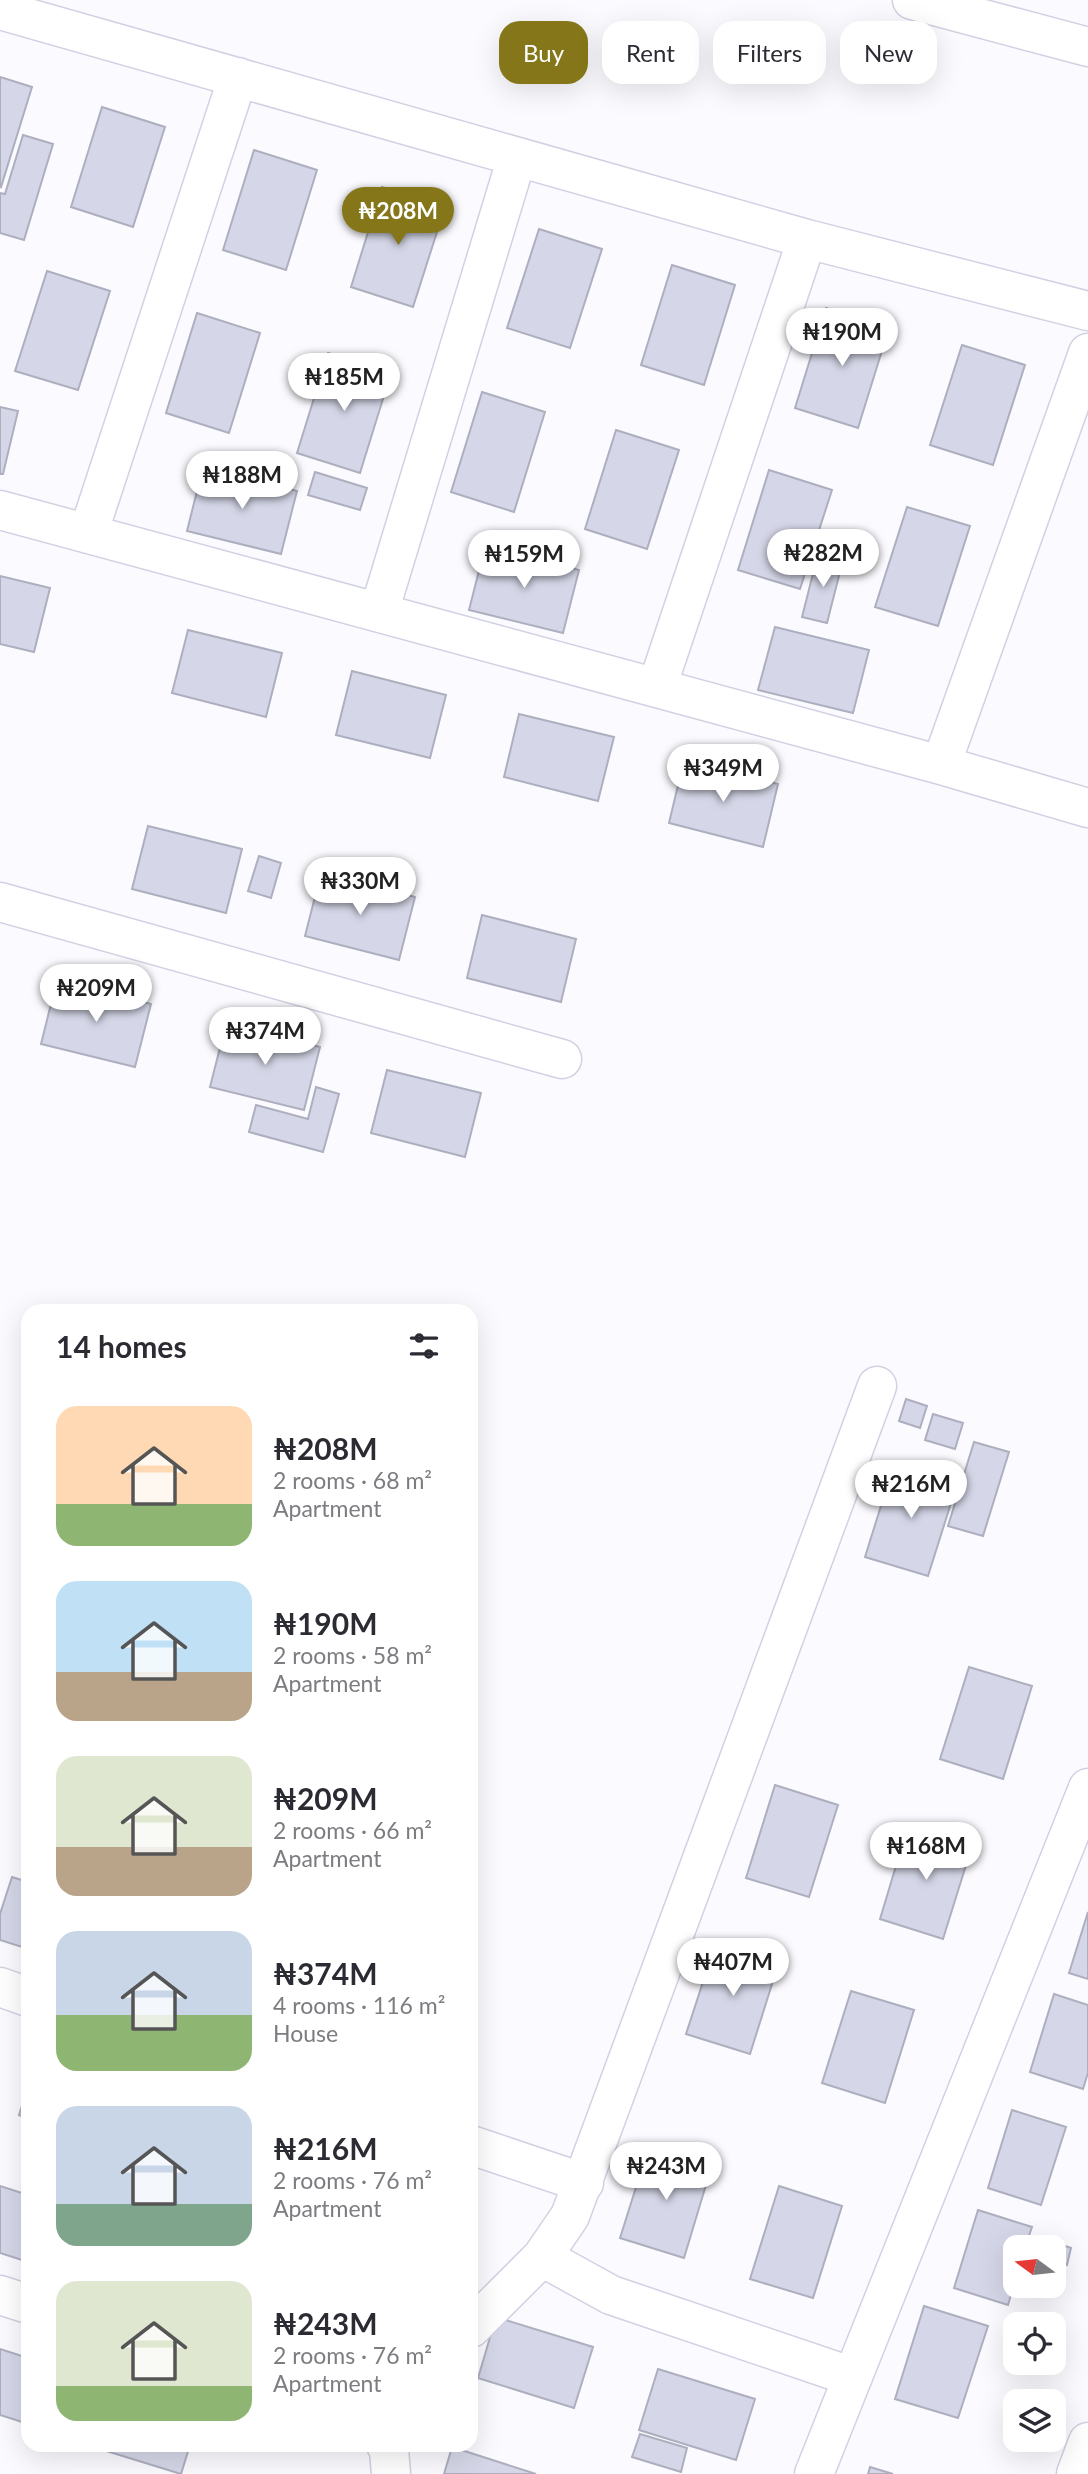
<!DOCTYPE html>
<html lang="en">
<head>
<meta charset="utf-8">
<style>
	:root { --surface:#fff; --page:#f2f2f3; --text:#2b2b33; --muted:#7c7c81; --accent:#847619 }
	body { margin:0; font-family:Lato,sans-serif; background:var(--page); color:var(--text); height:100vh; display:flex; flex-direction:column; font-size:26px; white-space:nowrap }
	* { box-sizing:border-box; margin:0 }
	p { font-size:23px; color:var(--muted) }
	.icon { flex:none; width:38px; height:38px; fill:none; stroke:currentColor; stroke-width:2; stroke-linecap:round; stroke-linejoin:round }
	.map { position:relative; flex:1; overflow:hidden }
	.panel { position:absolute; left:21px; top:1304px; width:457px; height:1148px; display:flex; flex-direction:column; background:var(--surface); border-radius:21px; box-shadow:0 7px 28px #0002 }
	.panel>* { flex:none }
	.guide { position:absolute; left:499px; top:21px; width:483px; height:63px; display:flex; gap:14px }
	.needle { width:46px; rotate:285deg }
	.tools { position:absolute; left:1003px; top:2235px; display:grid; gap:14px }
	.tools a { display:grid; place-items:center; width:63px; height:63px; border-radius:14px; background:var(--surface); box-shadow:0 7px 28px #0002; font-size:35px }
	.price { position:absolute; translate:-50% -60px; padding:0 16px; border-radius:24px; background:#fff; color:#222; font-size:23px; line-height:46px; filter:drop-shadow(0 2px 4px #0008) }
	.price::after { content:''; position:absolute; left:50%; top:42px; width:21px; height:16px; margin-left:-10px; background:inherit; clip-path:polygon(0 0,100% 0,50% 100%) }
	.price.selected { background:var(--accent); color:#fff }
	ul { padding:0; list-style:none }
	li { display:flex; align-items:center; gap:21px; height:175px; padding:0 35px }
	li span { display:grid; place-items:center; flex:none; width:196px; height:140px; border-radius:21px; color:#555 }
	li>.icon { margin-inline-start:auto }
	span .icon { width:84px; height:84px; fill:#fffc; stroke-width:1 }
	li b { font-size:30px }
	h2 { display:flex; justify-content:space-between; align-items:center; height:84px; padding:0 35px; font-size:30px }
	.tag { padding:0 24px; border-radius:21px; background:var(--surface); box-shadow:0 7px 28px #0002; font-size:24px; line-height:63px }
	.tag.selected { background:var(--accent); color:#fff }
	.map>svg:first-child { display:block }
	.building { fill:#d5d7e8; stroke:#adafbf; stroke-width:2 }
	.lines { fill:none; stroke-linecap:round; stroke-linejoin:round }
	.minor-casing { stroke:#d0d2e3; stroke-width:41 }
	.minor { stroke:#fff; stroke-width:38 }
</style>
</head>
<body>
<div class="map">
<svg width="1088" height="2474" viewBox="0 0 1088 2474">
	<rect width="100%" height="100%" fill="#fbfbff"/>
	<path class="building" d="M 0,77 L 32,87 L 1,187 L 0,186 Z
		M 102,107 L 165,127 L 133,227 L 71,207 Z
		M 23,135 L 53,144 L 24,240 L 0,233 L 0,193 L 5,194 Z
		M 254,150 L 317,170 L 286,270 L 223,250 Z
		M 382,187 L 445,207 L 413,307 L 351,287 Z
		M 539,229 L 602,249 L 570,348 L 507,328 Z
		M 672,265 L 735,285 L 704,385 L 641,365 Z
		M 47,271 L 110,291 L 78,390 L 15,371 Z
		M 826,308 L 889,328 L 858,428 L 795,408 Z
		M 197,313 L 260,333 L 229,433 L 166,413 Z
		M 962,345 L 1025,365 L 993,465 L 930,445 Z
		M 328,353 L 391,373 L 360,473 L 297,453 Z
		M 482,392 L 545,412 L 514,512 L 451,492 Z
		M 0,407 L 18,411 L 3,474 L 0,474 Z
		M 616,430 L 679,450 L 647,549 L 585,529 Z
		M 203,467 L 297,491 L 281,554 L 187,531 Z
		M 769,470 L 832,490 L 800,589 L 738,570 Z
		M 315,472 L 367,488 L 360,510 L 308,495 Z
		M 907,507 L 970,526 L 938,626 L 875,607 Z
		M 485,547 L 579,570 L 563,633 L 469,610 Z
		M 818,554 L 843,560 L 827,623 L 802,617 Z
		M 0,576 L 50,588 L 34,652 L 0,644 Z
		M 775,627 L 869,650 L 853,713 L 758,690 Z
		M 188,630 L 282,653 L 266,717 L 172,693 Z
		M 352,671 L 446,695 L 430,758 L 336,735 Z
		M 519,714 L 614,737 L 598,801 L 504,777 Z
		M 684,760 L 778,784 L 763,847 L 669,823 Z
		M 148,826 L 242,849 L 226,913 L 132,889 Z
		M 259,856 L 281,863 L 271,898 L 248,891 Z
		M 321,873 L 415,897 L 399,960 L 305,936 Z
		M 482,915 L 576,939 L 561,1002 L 467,978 Z
		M 57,980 L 151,1004 L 135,1067 L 41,1044 Z
		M 226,1024 L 320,1047 L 304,1110 L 210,1087 Z
		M 387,1070 L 481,1093 L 465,1157 L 371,1133 Z
		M 316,1087 L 339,1094 L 323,1152 L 249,1132 L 256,1105 L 308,1119 Z
		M 906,1399 L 927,1406 L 920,1428 L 899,1421 Z
		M 933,1414 L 963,1423 L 955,1449 L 925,1440 Z
		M 974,1442 L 1009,1452 L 983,1536 L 948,1526 Z
		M 894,1464 L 957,1484 L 928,1576 L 865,1557 Z
		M 969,1667 L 1032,1686 L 1003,1779 L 940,1759 Z
		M 775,1785 L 838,1805 L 809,1897 L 746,1878 Z
		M 908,1826 L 972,1846 L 943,1939 L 880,1919 Z
		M 12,1877 L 28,1882 L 28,1949 L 0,1940 L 0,1914 Z
		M 1088,1912 L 1088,1979 L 1069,1973 Z
		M 716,1942 L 779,1962 L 750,2054 L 686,2034 Z
		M 851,1991 L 914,2010 L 885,2103 L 822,2083 Z
		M 1054,1994 L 1088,2005 L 1088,2073 L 1083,2089 L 1030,2072 Z
		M 28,2087 L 28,2118 L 19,2115 Z
		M 1012,2110 L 1066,2127 L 1041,2205 L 988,2188 Z
		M 649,2146 L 712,2165 L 684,2258 L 620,2238 Z
		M 0,2186 L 28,2195 L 28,2262 L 0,2253 Z
		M 779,2186 L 842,2206 L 813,2298 L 750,2279 Z
		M 978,2210 L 1032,2227 L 1025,2247 L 1015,2247 L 1015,2281 L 1008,2305 L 954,2288 Z
		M 1047,2240 L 1071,2248 L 1067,2265 L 1054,2261 L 1054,2247 L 1045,2247 Z
		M 924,2306 L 988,2326 L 958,2418 L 895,2399 Z
		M 496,2317 L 593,2347 L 574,2408 L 478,2378 Z
		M 0,2349 L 28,2358 L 28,2402 L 22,2422 L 0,2415 Z
		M 658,2369 L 755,2399 L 736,2460 L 639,2430 Z
		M 640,2434 L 687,2448 L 681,2472 L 632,2457 Z
		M 87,2445 L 190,2445 L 181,2474 Z
		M 452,2447 L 536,2474 L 444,2474 Z
		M 870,2467 L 893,2474 L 868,2474 Z"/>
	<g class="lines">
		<g class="minor-casing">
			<path id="minor" d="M 912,0 L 1088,47
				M 0,10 L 807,239 L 1088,311
				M 0,510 L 941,765 L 1088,808
				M 88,534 L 238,77
				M 379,612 L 517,157
				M 657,687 L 807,239
				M 941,765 L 1088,353
				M 0,902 L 562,1059
				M 0,1987 L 28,1997
				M 471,2145 L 584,2183
				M 542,2257 L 611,2295 L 853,2377
				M 0,2295 L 28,2304
				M 471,2328 L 542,2257 L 570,2216 L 877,1386
				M 386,2445 L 389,2450 L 391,2474
				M 814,2474 L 1088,1788
				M 1076,2474 L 1088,2442"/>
		</g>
		<use href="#minor" class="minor"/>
	</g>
</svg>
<div class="tools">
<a><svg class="needle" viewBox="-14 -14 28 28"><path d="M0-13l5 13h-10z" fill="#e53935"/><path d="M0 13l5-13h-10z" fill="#7c7c81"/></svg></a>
<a><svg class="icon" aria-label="locate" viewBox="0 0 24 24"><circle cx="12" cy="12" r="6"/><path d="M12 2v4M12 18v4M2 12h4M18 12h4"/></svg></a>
<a><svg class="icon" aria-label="layers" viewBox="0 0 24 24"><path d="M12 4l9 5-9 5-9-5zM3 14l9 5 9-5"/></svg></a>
</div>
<b class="price selected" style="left:398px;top:247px">₦208M</b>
<b class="price" style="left:842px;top:368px">₦190M</b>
<b class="price" style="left:344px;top:413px">₦185M</b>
<b class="price" style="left:242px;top:511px">₦188M</b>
<b class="price" style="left:823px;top:589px">₦282M</b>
<b class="price" style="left:524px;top:590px">₦159M</b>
<b class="price" style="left:723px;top:804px">₦349M</b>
<b class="price" style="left:360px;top:917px">₦330M</b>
<b class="price" style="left:96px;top:1024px">₦209M</b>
<b class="price" style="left:265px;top:1067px">₦374M</b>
<b class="price" style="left:911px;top:1520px">₦216M</b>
<b class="price" style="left:926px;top:1882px">₦168M</b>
<b class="price" style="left:733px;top:1998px">₦407M</b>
<b class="price" style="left:666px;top:2202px">₦243M</b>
<div class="guide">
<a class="tag selected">Buy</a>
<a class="tag">Rent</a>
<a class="tag">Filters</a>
<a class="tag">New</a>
</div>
<section class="panel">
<h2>14 homes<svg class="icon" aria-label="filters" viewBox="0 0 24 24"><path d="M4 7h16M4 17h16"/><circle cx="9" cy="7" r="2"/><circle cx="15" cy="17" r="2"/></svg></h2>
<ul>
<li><span style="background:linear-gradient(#ffd9b3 70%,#8fb573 0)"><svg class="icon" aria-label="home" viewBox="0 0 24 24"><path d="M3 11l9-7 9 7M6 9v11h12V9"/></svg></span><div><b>₦208M</b><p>2 rooms · 68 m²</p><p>Apartment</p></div></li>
<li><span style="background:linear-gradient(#bfe0f5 65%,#b9a48a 0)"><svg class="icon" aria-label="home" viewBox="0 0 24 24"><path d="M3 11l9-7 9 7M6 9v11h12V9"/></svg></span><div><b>₦190M</b><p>2 rooms · 58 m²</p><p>Apartment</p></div></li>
<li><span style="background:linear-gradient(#dfe7d0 65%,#b9a48a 0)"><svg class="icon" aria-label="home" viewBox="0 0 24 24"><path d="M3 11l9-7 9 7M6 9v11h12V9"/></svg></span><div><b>₦209M</b><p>2 rooms · 66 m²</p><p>Apartment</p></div></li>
<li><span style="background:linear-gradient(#c9d6e8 60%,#8fb573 0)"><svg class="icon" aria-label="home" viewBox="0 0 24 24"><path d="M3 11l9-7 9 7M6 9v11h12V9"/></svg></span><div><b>₦374M</b><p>4 rooms · 116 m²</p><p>House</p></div></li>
<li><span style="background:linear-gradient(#c9d6e8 70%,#7fa58c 0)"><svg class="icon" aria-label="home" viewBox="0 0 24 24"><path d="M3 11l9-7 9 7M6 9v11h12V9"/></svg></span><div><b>₦216M</b><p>2 rooms · 76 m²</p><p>Apartment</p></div></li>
<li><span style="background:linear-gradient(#dfe7d0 75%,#8fb573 0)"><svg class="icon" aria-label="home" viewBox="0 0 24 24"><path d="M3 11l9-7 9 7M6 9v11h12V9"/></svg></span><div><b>₦243M</b><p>2 rooms · 76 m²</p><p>Apartment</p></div></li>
</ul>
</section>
</div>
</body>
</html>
